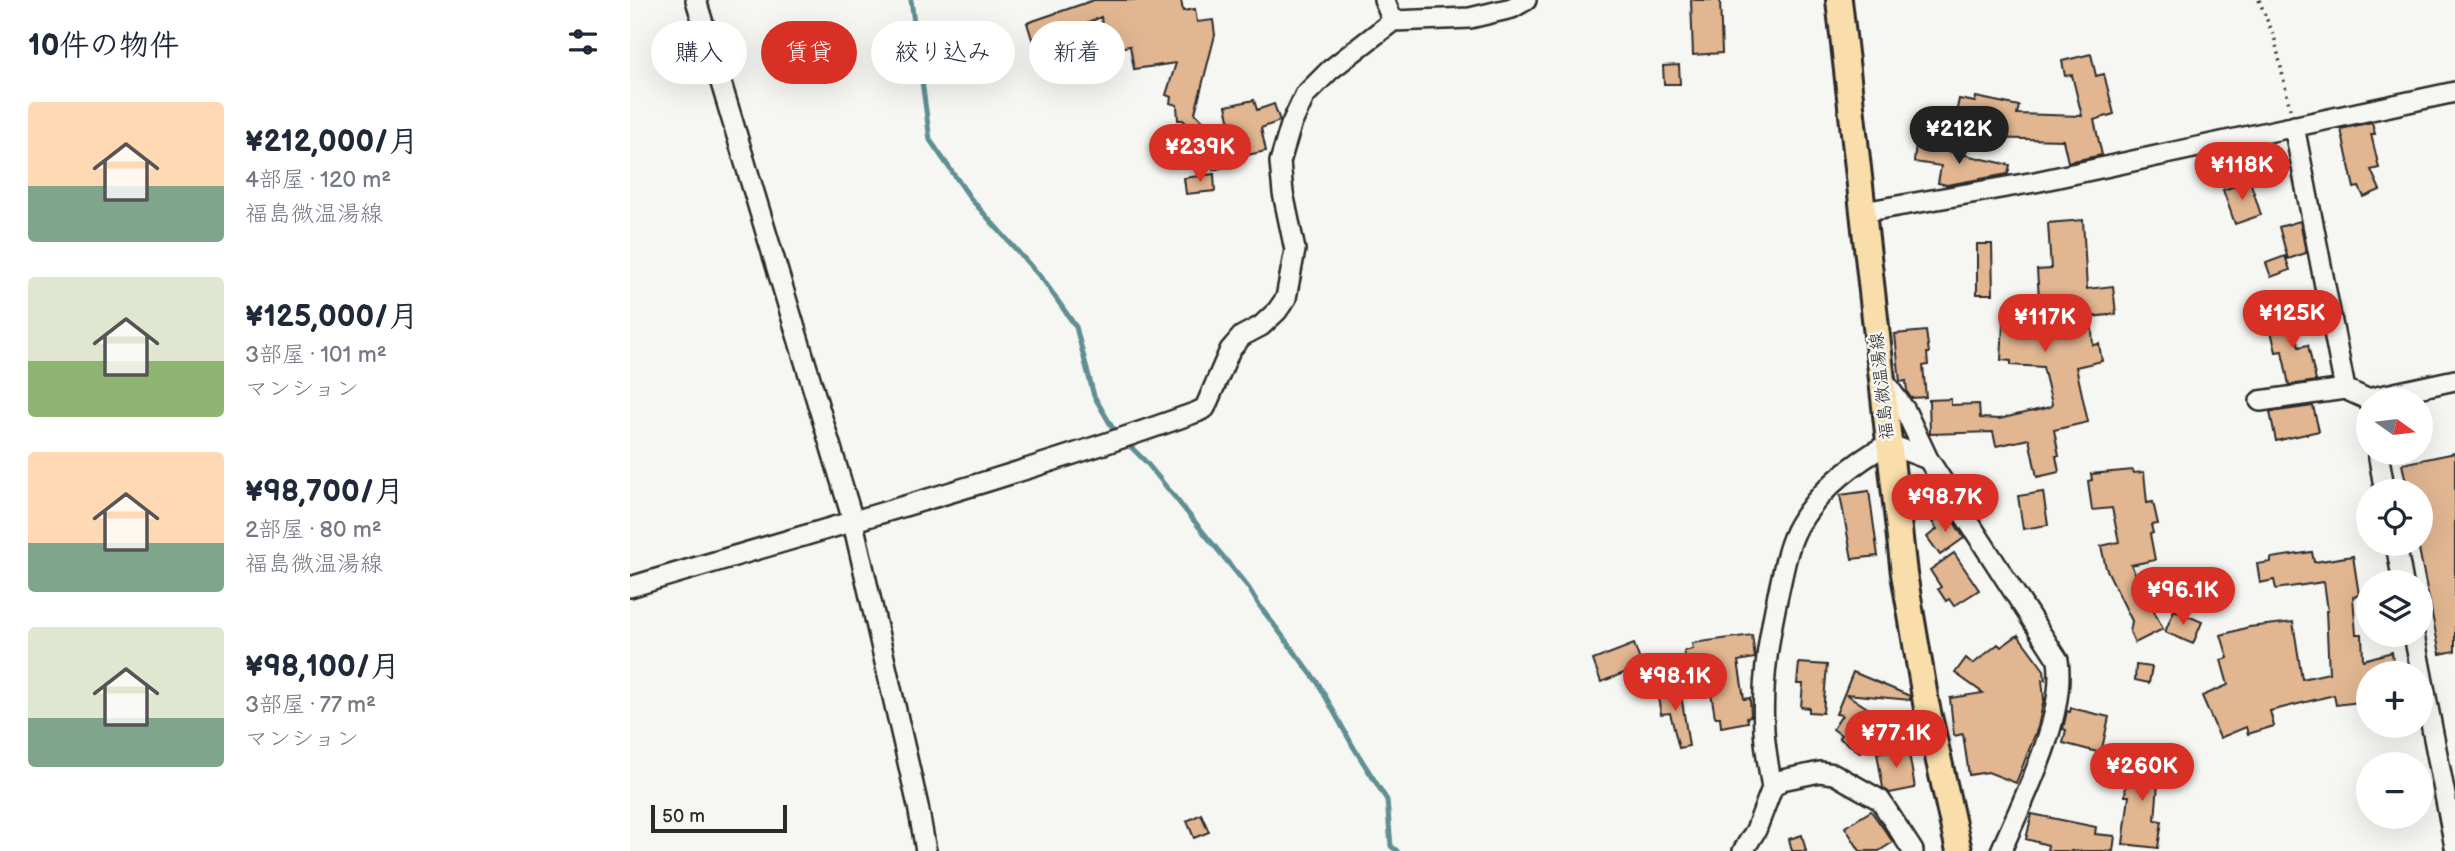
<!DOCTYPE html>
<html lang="ja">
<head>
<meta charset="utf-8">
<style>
	:root { --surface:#fff; --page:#f2f2f3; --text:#1f2937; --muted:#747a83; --accent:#d93025 }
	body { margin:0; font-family:"Balsamiq Sans","Klee One",sans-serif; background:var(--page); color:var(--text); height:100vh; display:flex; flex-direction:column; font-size:26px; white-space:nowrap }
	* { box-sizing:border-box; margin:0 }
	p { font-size:23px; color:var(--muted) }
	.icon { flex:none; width:38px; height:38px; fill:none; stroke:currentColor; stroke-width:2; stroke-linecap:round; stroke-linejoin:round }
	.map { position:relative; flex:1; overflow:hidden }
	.panel { display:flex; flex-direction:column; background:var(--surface); width:630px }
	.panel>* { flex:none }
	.hud { position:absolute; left:21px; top:21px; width:665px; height:63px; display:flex; gap:14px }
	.needle { width:46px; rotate:104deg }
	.tools { position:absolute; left:1726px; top:388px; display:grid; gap:14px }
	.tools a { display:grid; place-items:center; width:77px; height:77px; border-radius:50%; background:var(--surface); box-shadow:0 7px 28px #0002; font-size:35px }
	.scale { position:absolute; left:21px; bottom:18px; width:136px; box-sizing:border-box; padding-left:7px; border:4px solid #2b2b2b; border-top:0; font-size:19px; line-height:24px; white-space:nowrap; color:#2b2b2b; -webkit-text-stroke:5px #f6f6f2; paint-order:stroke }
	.price { position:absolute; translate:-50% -60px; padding:0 16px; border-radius:24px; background:var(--accent); color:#fff; font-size:23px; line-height:46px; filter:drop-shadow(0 2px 4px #0008) }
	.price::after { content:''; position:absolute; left:50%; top:42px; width:21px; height:16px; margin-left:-10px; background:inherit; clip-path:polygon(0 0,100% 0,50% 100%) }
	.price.current { background:#222; color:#fff }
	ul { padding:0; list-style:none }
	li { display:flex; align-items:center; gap:21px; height:175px; padding:0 28px }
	li span { display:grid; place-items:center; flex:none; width:196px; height:140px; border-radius:7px; color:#555 }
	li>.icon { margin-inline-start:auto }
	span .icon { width:84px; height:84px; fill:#fffc; stroke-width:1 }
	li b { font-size:30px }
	h2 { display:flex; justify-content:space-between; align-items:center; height:84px; padding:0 28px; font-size:30px }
	.tag { padding:0 24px; border-radius:32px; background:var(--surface); box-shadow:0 7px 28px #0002; font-size:24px; line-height:63px }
	.tag.current { background:var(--accent); color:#fff }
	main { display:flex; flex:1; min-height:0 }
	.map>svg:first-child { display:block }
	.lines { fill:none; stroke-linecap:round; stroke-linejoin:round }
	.stream { stroke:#5f8f93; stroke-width:5 }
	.building { fill:#e1b691; stroke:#2b2b2b; stroke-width:2 }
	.minor-casing { stroke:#2b2b2b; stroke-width:24 }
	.major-casing { stroke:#2b2b2b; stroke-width:30 }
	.path { stroke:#2b2b2b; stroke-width:3.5; stroke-dasharray:2 5; stroke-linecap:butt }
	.minor { stroke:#f6f6f2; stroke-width:19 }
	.major { stroke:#f9deab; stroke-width:24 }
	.labels { text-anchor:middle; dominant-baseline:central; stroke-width:5; stroke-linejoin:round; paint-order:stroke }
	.street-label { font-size:18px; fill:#2b2b2b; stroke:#f6f6f2 }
</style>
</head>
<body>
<main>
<section class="panel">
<h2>10件の物件<svg class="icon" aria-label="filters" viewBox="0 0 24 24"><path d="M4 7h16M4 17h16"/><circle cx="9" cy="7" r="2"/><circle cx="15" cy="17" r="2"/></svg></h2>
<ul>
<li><span style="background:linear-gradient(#ffd9b3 60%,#7fa58c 0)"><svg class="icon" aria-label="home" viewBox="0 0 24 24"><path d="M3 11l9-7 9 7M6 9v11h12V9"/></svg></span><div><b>¥212,000/月</b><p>4部屋 · 120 m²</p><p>福島微温湯線</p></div></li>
<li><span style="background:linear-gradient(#dfe7d0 60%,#8fb573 0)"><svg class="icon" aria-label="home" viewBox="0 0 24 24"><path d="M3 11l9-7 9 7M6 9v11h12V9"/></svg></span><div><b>¥125,000/月</b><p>3部屋 · 101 m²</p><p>マンション</p></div></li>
<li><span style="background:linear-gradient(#ffd9b3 65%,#7fa58c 0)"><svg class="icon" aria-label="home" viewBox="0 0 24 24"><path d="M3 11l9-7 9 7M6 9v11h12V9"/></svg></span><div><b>¥98,700/月</b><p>2部屋 · 80 m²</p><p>福島微温湯線</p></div></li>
<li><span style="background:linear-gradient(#dfe7d0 65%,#7fa58c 0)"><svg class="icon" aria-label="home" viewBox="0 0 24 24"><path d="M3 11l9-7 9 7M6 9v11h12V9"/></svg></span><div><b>¥98,100/月</b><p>3部屋 · 77 m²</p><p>マンション</p></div></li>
</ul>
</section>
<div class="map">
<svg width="1825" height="851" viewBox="0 0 1825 851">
	<rect width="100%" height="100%" fill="#f6f6f2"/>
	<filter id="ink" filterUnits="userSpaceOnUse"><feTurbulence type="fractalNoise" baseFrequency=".0143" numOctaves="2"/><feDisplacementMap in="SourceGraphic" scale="14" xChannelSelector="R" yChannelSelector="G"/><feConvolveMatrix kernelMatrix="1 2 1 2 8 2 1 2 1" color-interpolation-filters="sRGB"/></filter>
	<g filter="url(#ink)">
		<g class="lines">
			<path class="stream" d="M 281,0 L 300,140 L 341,199 L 414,281 L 446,327 L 464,396 L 482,427 L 490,435
				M 496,442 L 516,462 L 618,587 L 629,605 L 688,683 L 724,748 L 757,800 L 761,846 L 767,851"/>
		</g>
		<path class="building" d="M 464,0 L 551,0 L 553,11 L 565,9 L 567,22 L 583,20 L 585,35 L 565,113 L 602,152 L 606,164 L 583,170 L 577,145 L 553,120 L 548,120 L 547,105 L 540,103 L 541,97 L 536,95 L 546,63 L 504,69 L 500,46 L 481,49 L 480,45 L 475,46 L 471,17 L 441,30 L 440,26 L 402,39 L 397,23 Z
			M 1061,0 L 1090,0 L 1092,53 L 1063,55 Z
			M 1461,54 L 1466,76 L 1474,74 L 1484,114 L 1464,120 L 1472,155 L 1438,162 L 1433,140 L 1321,137 L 1329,99 L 1345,102 L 1346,97 L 1389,106 L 1387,114 L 1452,116 L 1442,75 L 1435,76 L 1432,61 Z
			M 1049,65 L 1050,84 L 1034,84 L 1033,66 Z
			M 624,100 L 627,110 L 644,104 L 650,121 L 631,128 L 636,151 L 608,157 L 596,106 Z
			M 1742,122 L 1745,134 L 1741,134 L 1749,168 L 1741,170 L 1750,190 L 1734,197 L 1729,187 L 1724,188 L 1711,129 Z
			M 1286,144 L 1380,165 L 1378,174 L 1317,185 L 1308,183 L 1311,166 L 1284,162 Z
			M 584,174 L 585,191 L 556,194 L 554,178 Z
			M 1620,181 L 1631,215 L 1605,224 L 1593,190 Z
			M 1453,220 L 1457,289 L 1483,286 L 1486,314 L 1461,317 L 1463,345 L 1469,344 L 1472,361 L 1446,367 L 1458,422 L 1424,430 L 1429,456 L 1426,456 L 1429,472 L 1407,477 L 1399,439 L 1366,446 L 1363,432 L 1300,434 L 1299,400 L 1321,399 L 1321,405 L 1349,404 L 1350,418 L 1369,419 L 1420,407 L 1422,404 L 1413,367 L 1381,365 L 1381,361 L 1371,360 L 1373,323 L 1411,326 L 1407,270 L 1421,269 L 1418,223 Z
			M 1670,221 L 1676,253 L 1658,259 L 1649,227 Z
			M 1347,244 L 1362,244 L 1363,294 L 1347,294 Z
			M 1655,256 L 1660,270 L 1641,277 L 1636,263 Z
			M 1658,307 L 1669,347 L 1678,345 L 1686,381 L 1659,385 L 1652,351 L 1646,352 L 1641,331 L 1647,330 L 1642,312 Z
			M 1296,331 L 1299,353 L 1297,353 L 1298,365 L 1293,366 L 1296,397 L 1281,398 L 1277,392 L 1276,381 L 1270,382 L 1265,334 Z
			M 1683,406 L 1689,431 L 1646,441 L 1640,412 Z
			M 1825,453 L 1825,651 L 1810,654 L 1788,544 L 1790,544 L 1790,492 L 1778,492 L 1772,464 Z
			M 1503,470 L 1504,473 L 1514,472 L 1517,503 L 1523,502 L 1528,524 L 1521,525 L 1523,533 L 1520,534 L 1525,560 L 1501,565 L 1533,629 L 1505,643 L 1500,632 L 1502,621 L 1476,568 L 1471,546 L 1489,542 L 1482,508 L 1462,510 L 1458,481 L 1462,480 L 1461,474 Z
			M 1239,491 L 1248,556 L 1222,559 L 1210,495 Z
			M 1413,492 L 1418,525 L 1393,529 L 1388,496 Z
			M 1317,511 L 1334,538 L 1310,555 L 1297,537 L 1307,529 L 1302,522 Z
			M 1682,552 L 1684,562 L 1723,556 L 1729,595 L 1723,597 L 1726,634 L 1732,634 L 1733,660 L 1762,652 L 1765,674 L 1738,674 L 1738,701 L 1706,705 L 1704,695 L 1640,711 L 1644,726 L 1618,734 L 1616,727 L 1590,738 L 1572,696 L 1598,685 L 1591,660 L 1598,658 L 1591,635 L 1619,627 L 1663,622 L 1672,679 L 1699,673 L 1696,611 L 1698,611 L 1694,582 L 1646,589 L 1644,580 L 1630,583 L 1627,564 L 1641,562 L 1641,558 Z
			M 1324,553 L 1349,590 L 1324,606 L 1319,599 L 1316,601 L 1308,589 L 1311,587 L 1300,570 Z
			M 1544,610 L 1572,622 L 1563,644 L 1535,632 Z
			M 1122,635 L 1125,658 L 1108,661 L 1114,699 L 1120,698 L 1121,716 L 1117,717 L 1118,722 L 1091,727 L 1090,717 L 1085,717 L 1077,669 L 1058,673 L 1054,651 L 1063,649 L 1062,643 Z
			M 1388,635 L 1414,670 L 1415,680 L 1412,680 L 1414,699 L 1408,727 L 1386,783 L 1358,772 L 1339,775 L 1333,734 L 1324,736 L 1320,698 L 1353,693 L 1325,673 L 1336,658 L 1343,664 L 1368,644 L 1371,647 Z
			M 1004,644 L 1012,666 L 971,682 L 963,660 Z
			M 1169,663 L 1197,665 L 1193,713 L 1179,712 L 1179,708 L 1171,707 L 1173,684 L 1167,684 Z
			M 1506,665 L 1522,667 L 1519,683 L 1505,680 Z
			M 1223,672 L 1280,696 L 1280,700 L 1216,694 L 1251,717 L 1250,720 L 1261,728 L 1247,749 L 1243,731 L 1230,752 L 1209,738 L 1211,735 L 1203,729 L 1212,715 L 1206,714 Z
			M 1050,688 L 1059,746 L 1049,748 L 1040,713 L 1031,714 L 1027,692 Z
			M 1441,708 L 1479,717 L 1471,753 L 1433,743 L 1436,730 L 1433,729 L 1437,711 L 1440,712 Z
			M 1278,747 L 1285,788 L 1260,793 L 1253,788 L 1247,753 Z
			M 1498,757 L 1530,759 L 1525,820 L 1532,821 L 1528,848 L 1493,844 L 1499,796 L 1495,796 Z
			M 1241,811 L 1263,842 L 1249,851 L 1230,851 L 1215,827 Z
			M 571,814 L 579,832 L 564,838 L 557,821 Z
			M 1402,814 L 1466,827 L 1465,834 L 1485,836 L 1483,851 L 1417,851 L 1418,845 L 1396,839 Z
			M 1172,835 L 1176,851 L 1162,851 L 1159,839 Z"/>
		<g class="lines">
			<g class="minor-casing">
				<path id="minor" d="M 66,0 L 221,514 L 288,806 L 296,851
					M 754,0 L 763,21
					M 1664,126 L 1715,389
					M 1233,212 L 1405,182 L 1825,92
					M 1251,377 L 1275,410 L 1298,459 L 1428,660 C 1436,718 1394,797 1371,851
					M 1630,401 L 1715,389 L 1737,399
					M 1738,402 L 1737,399 L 1825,380
					M 1748,453 L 1755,492
					M 1766,544 L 1773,583
					M 0,587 C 189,530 380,479 567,412 L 575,408 L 600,350 L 612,336 L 631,326 L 647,311 L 656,298 L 665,250 L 653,193 L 650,162 L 661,125 L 675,95 L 700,70 L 763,21 L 840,18 L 882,8 L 896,0
					M 1784,635 L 1825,847
					M 1142,788 C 1139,769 1135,749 1134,730 C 1131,680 1140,629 1151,581 C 1155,563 1159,542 1169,525 C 1190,489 1222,464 1258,444 L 1298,459
					M 1113,851 L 1126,830 L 1142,788 L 1152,780 L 1190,772 L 1204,774 L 1250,800 L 1283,851"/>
			</g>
			<g class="major-casing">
				<path id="major" d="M 1209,0 L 1274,574 L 1296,703 L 1329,851"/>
			</g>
			<path class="path" d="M 1629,0 L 1645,40 L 1660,109"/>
			<use href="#minor" class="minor"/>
			<use href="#major" class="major"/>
		</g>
	</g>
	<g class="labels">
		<g class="street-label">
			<text transform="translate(1252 386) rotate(-96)">福島微温湯線</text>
		</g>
	</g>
</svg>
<div class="tools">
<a><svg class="needle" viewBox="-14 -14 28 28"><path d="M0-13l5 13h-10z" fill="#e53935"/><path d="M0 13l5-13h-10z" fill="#747a83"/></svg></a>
<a><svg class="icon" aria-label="locate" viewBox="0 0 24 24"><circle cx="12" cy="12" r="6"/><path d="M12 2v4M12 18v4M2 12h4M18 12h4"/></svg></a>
<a><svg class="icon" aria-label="layers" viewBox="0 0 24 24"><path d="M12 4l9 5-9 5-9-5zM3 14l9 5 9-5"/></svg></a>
<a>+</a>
<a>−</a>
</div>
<div class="scale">50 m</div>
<b class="price current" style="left:1329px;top:166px">¥212K</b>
<b class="price" style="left:570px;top:184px">¥239K</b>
<b class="price" style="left:1612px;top:202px">¥118K</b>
<b class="price" style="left:1662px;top:350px">¥125K</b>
<b class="price" style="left:1415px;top:354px">¥117K</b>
<b class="price" style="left:1315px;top:534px">¥98.7K</b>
<b class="price" style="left:1553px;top:627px">¥96.1K</b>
<b class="price" style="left:1045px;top:713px">¥98.1K</b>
<b class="price" style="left:1266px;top:770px">¥77.1K</b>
<b class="price" style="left:1512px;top:803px">¥260K</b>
<div class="hud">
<a class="tag">購入</a>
<a class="tag current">賃貸</a>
<a class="tag">絞り込み</a>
<a class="tag">新着</a>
</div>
</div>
</main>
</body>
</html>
